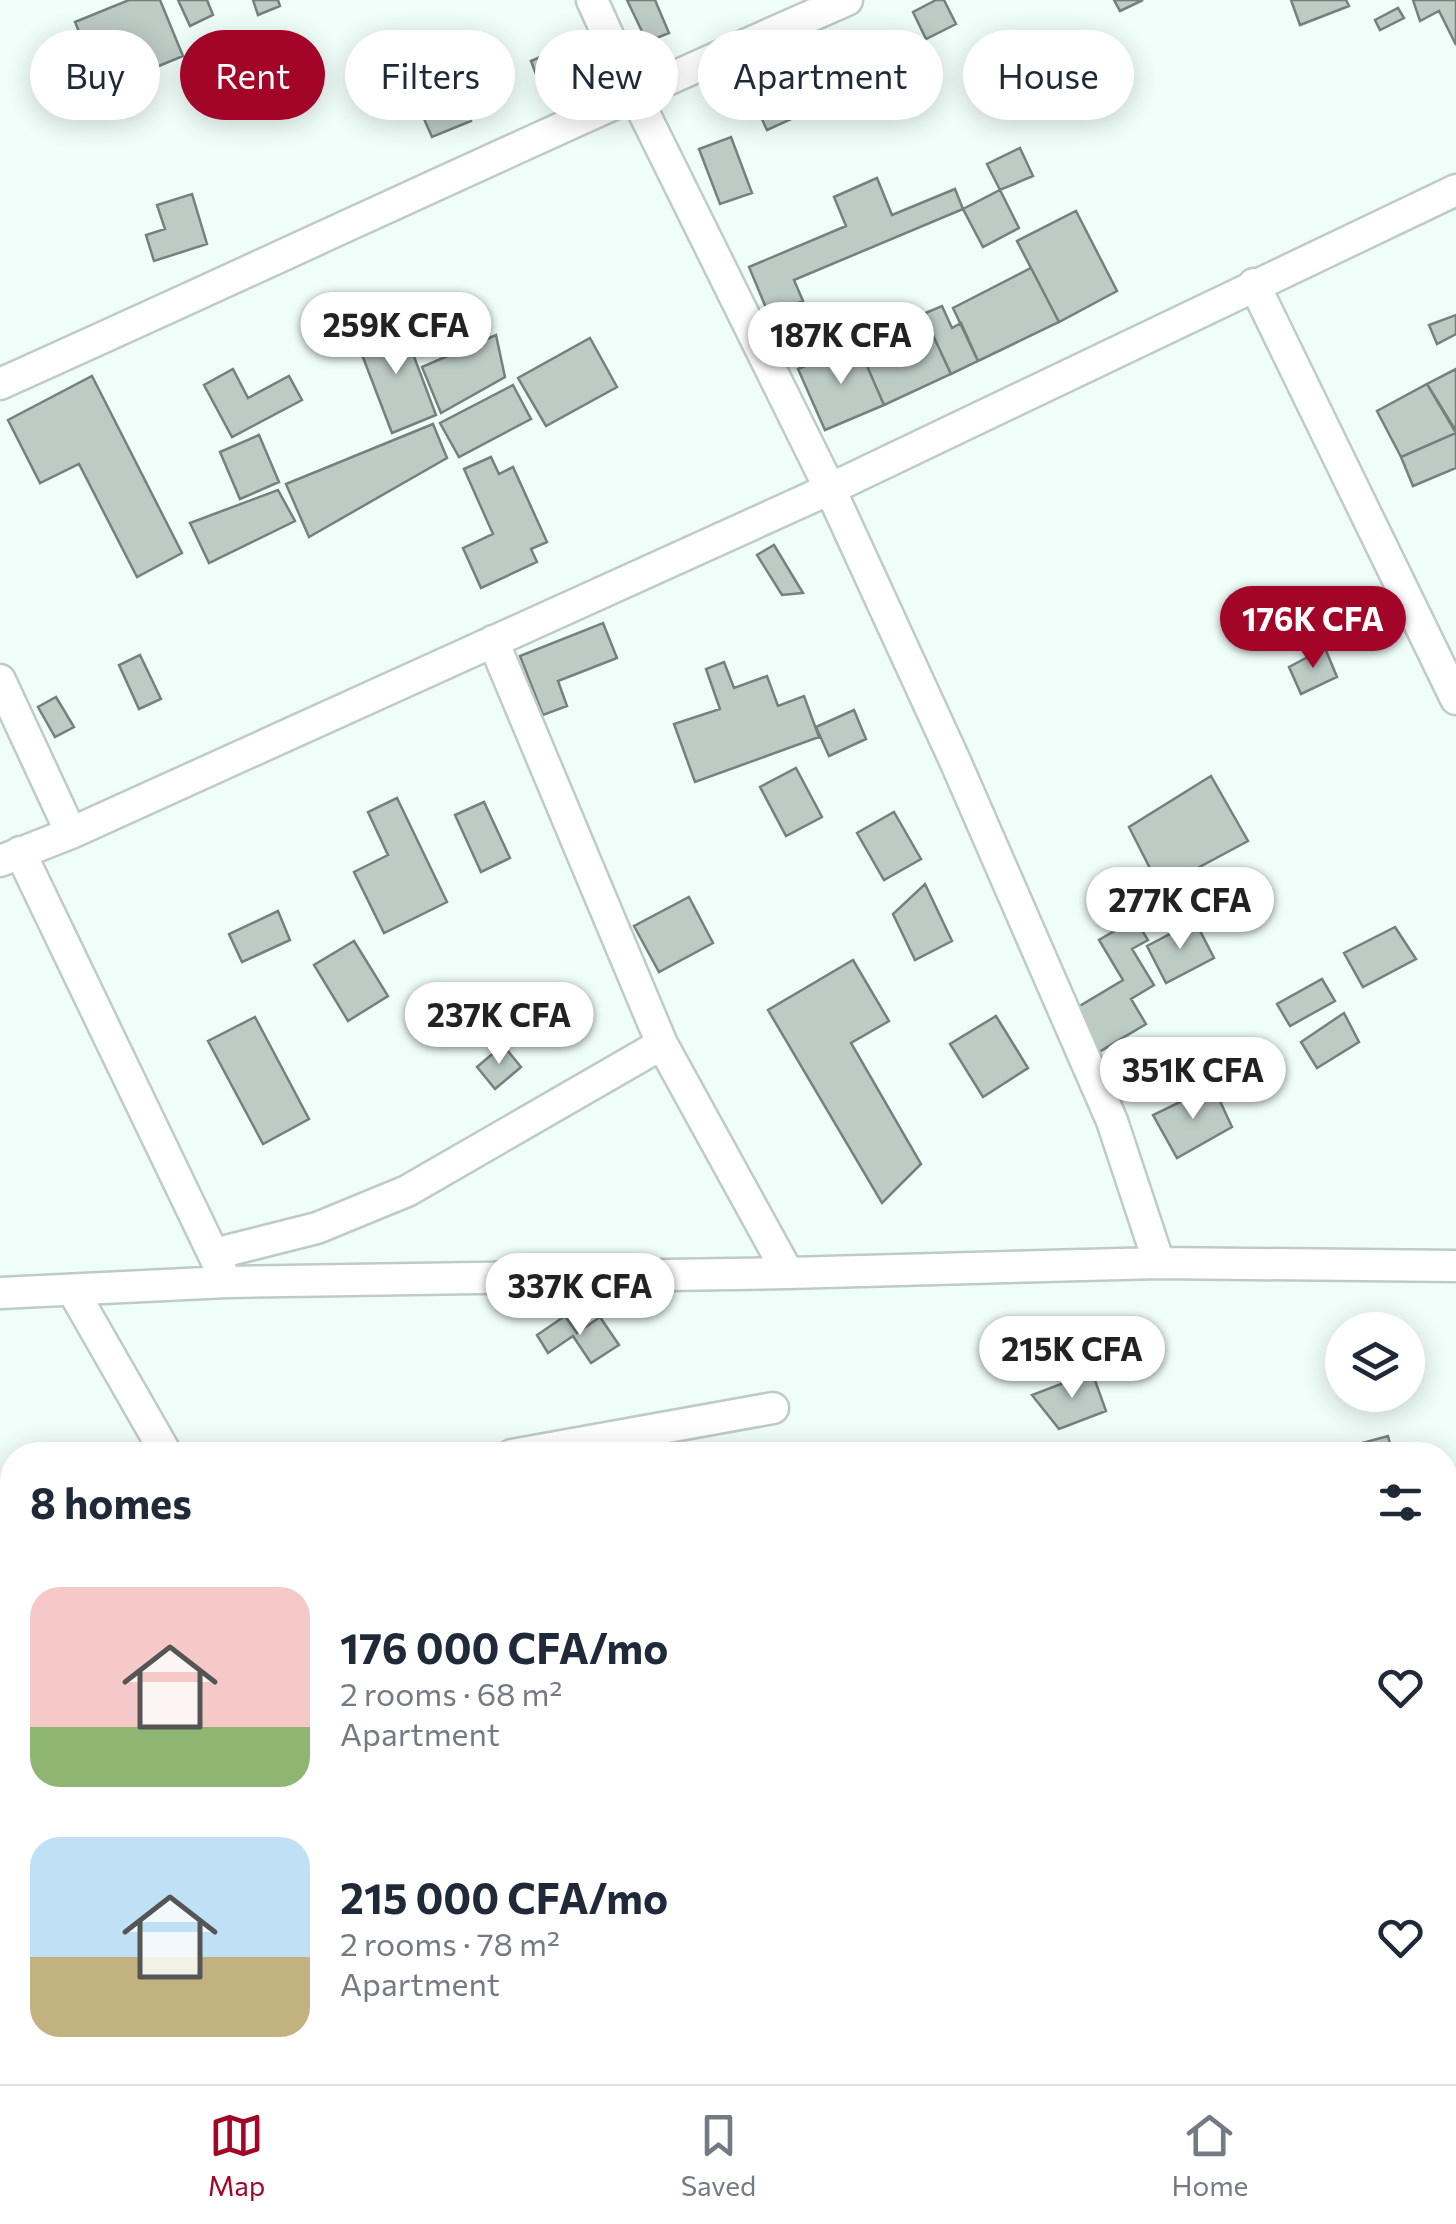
<!DOCTYPE html>
<html lang="en">
<head>
<meta charset="utf-8">
<style>
	:root { --surface:#fff; --page:#f2f2f3; --text:#1f2937; --muted:#747a83; --line:#e0e1e3; --accent:#a30528 }
	body { margin:0; font-family:Commissioner,sans-serif; background:var(--page); color:var(--text); height:100vh; display:flex; flex-direction:column; font-size:38px; white-space:nowrap }
	* { box-sizing:border-box; margin:0 }
	p { font-size:32px; color:var(--muted) }
	.icon { flex:none; width:55px; height:55px; fill:none; stroke:currentColor; stroke-width:2; stroke-linecap:round; stroke-linejoin:round }
	.map { position:relative; flex:1; overflow:hidden }
	.drawer { position:absolute; left:0px; top:1442px; width:1458px; height:642px; display:flex; flex-direction:column; background:var(--surface); border-radius:40px 40px 0 0; box-shadow:0 5px 25px #0003 }
	.drawer>* { flex:none }
	.banner { position:absolute; left:30px; top:30px; width:1398px; height:90px; display:flex; gap:20px }
	.controls { position:absolute; left:1325px; top:1312px; display:grid; gap:20px }
	.controls a { display:grid; place-items:center; width:100px; height:100px; border-radius:50%; background:var(--surface); box-shadow:0 5px 25px #0003; font-size:50px }
	.price { position:absolute; translate:-50% -85px; padding:0 22px; border-radius:35px; background:#fff; color:#222; font-size:32px; line-height:65px; filter:drop-shadow(0 2px 5px #0008) }
	.price::after { content:''; position:absolute; left:50%; top:60px; width:30px; height:22px; margin-left:-15px; background:inherit; clip-path:polygon(0 0,100% 0,50% 100%) }
	.price.active { background:var(--accent); color:#fff }
	ul { padding:0; list-style:none }
	li { display:flex; align-items:center; gap:30px; height:250px; padding:0 30px }
	li span { display:grid; place-items:center; flex:none; width:280px; height:200px; border-radius:30px; color:#555 }
	li>.icon { margin-inline-start:auto }
	span .icon { width:120px; height:120px; fill:#fffc; stroke-width:1 }
	li b { font-size:42px }
	h2 { display:flex; justify-content:space-between; align-items:center; height:120px; padding:0 30px; font-size:42px }
	.tag { padding:0 35px; border-radius:45px; background:var(--surface); box-shadow:0 5px 25px #0003; font-size:35px; line-height:90px }
	.tag.active { background:var(--accent); color:#fff }
	.tabs { display:flex; justify-content:space-around; align-items:center; height:140px; border-top:2px solid var(--line); background:var(--surface); font-size:28px; color:var(--muted) }
	.tabs a { display:grid; justify-items:center; gap:5px }
	.tabs .active { color:var(--accent) }
	.map>svg:first-child { display:block }
	.building { fill:#bdcbc5; stroke:#74817c; stroke-width:2.5 }
	.lines { fill:none; stroke-linecap:round; stroke-linejoin:round }
	.street-casing { stroke:#beccc6; stroke-width:35 }
	.street { stroke:#fff; stroke-width:30 }
</style>
</head>
<body>
<div class="map">
<svg width="1456" height="2084" viewBox="0 0 1456 2084">
	<rect width="100%" height="100%" fill="#f0fef9"/>
	<path class="building" d="M 129,0 L 160,0 L 183,56 L 103,89 L 75,22 Z
		M 178,0 L 207,0 L 213,15 L 190,26 Z
		M 253,0 L 278,0 L 280,6 L 258,15 Z
		M 627,0 L 655,0 L 669,33 L 647,42 Z
		M 936,0 L 944,0 L 956,24 L 926,39 L 913,12 Z
		M 1114,0 L 1143,0 L 1120,11 Z
		M 1291,0 L 1346,0 L 1349,6 L 1300,25 Z
		M 1413,0 L 1456,0 L 1456,45 L 1439,11 L 1420,21 Z
		M 1398,8 L 1404,18 L 1380,30 L 1375,20 Z
		M 559,49 L 574,88 L 546,100 L 531,61 Z
		M 788,65 L 809,111 L 767,130 L 746,85 Z
		M 455,84 L 471,121 L 432,137 L 416,101 Z
		M 731,137 L 752,193 L 720,204 L 699,149 Z
		M 1020,148 L 1033,176 L 1000,190 L 987,164 Z
		M 877,178 L 892,215 L 955,189 L 963,209 L 794,280 L 803,301 L 769,315 L 749,267 L 846,226 L 834,197 Z
		M 1000,190 L 1019,228 L 983,247 L 963,209 Z
		M 192,194 L 207,244 L 154,261 L 146,235 L 165,229 L 157,205 Z
		M 1076,211 L 1117,291 L 1059,322 L 1017,241 Z
		M 1031,268 L 1059,322 L 978,361 L 953,308 Z
		M 382,296 L 392,316 L 369,328 L 359,308 Z
		M 942,306 L 952,328 L 961,323 L 978,361 L 951,374 L 923,314 Z
		M 923,314 L 951,374 L 884,405 L 857,343 Z
		M 1456,315 L 1456,334 L 1437,344 L 1429,325 Z
		M 401,322 L 436,415 L 392,433 L 356,339 Z
		M 496,335 L 505,377 L 441,413 L 422,367 Z
		M 590,338 L 617,387 L 546,426 L 518,378 Z
		M 857,343 L 884,405 L 825,430 L 798,369 Z
		M 233,369 L 248,398 L 289,376 L 302,400 L 232,437 L 204,385 Z
		M 1456,369 L 1456,431 L 1427,384 Z
		M 92,376 L 182,553 L 137,577 L 79,464 L 40,483 L 8,420 Z
		M 1427,384 L 1456,433 L 1401,457 L 1377,411 Z
		M 513,385 L 531,419 L 459,457 L 440,423 Z
		M 433,424 L 447,458 L 309,537 L 286,484 Z
		M 1456,433 L 1456,468 L 1413,486 L 1401,457 Z
		M 259,435 L 279,482 L 240,499 L 220,452 Z
		M 491,457 L 499,474 L 513,467 L 547,542 L 531,549 L 537,562 L 481,588 L 463,548 L 493,534 L 464,469 Z
		M 278,490 L 295,521 L 209,563 L 190,523 Z
		M 774,545 L 803,593 L 782,595 L 757,555 Z
		M 603,623 L 617,658 L 558,681 L 567,706 L 543,715 L 520,656 Z
		M 1325,648 L 1337,677 L 1301,694 L 1289,667 Z
		M 140,655 L 161,699 L 139,709 L 119,665 Z
		M 724,662 L 734,688 L 767,676 L 778,706 L 804,696 L 819,737 L 695,782 L 674,724 L 720,709 L 706,669 Z
		M 56,697 L 74,727 L 55,737 L 38,707 Z
		M 854,710 L 866,739 L 829,756 L 816,727 Z
		M 796,768 L 822,817 L 786,836 L 760,787 Z
		M 1211,776 L 1248,841 L 1160,888 L 1129,827 Z
		M 397,798 L 447,902 L 384,933 L 354,872 L 388,855 L 368,812 Z
		M 484,802 L 510,858 L 481,872 L 455,815 Z
		M 894,812 L 921,859 L 884,880 L 857,833 Z
		M 925,884 L 952,941 L 915,960 L 893,914 Z
		M 689,897 L 713,943 L 659,972 L 634,926 Z
		M 278,911 L 290,940 L 242,962 L 229,934 Z
		M 1135,919 L 1148,940 L 1132,949 L 1154,985 L 1131,999 L 1146,1024 L 1099,1052 L 1073,1010 L 1123,980 L 1099,940 Z
		M 1195,921 L 1214,958 L 1166,983 L 1147,946 Z
		M 1395,927 L 1416,959 L 1363,987 L 1344,953 Z
		M 354,941 L 388,996 L 348,1021 L 314,965 Z
		M 853,960 L 889,1021 L 851,1043 L 921,1164 L 882,1203 L 768,1010 Z
		M 1322,979 L 1335,1001 L 1290,1026 L 1277,1004 Z
		M 1344,1013 L 1359,1042 L 1317,1068 L 1301,1042 Z
		M 996,1016 L 1028,1068 L 983,1097 L 950,1044 Z
		M 255,1017 L 309,1119 L 263,1144 L 208,1041 Z
		M 503,1045 L 521,1067 L 495,1089 L 477,1067 Z
		M 1213,1086 L 1232,1127 L 1177,1158 L 1153,1115 Z
		M 565,1316 L 577,1333 L 600,1317 L 619,1345 L 591,1363 L 573,1336 L 548,1353 L 537,1335 Z
		M 1092,1372 L 1106,1411 L 1059,1429 L 1032,1395 Z
		M 1388,1436 L 1393,1455 L 1338,1455 L 1336,1450 Z
		M 236,2072 L 269,2072 L 245,2084 L 242,2084 Z
		M 537,2072 L 549,2072 L 557,2084 L 531,2084 L 528,2077 Z
		M 600,2072 L 661,2072 L 642,2084 L 607,2084 Z
		M 679,2072 L 713,2072 L 696,2084 L 686,2084 Z
		M 749,2072 L 819,2072 L 800,2084 L 755,2084 Z
		M 868,2072 L 874,2084 L 846,2084 Z
		M 923,2072 L 958,2072 L 964,2084 L 929,2084 Z
		M 1316,2072 L 1430,2072 L 1433,2084 L 1321,2084 Z"/>
	<g class="lines">
		<g class="street-casing">
			<path id="street" d="M 592,0 L 634,93 L 830,489 L 955,761 L 1112,1121 L 1159,1263
				M 1254,284 L 1456,699
				M 0,384 C 283,257 563,124 847,0
				M 493,641 L 662,1044
				M 0,680 L 71,833
				M 20,852 L 221,1270
				M 0,861 L 71,833 L 830,489 L 1456,190
				M 214,1254 L 317,1228 L 407,1191 L 662,1044 L 788,1273
				M 73,1291 L 167,1455
				M 0,1293 L 227,1282 L 788,1273 L 1159,1263 L 1456,1266
				M 512,1455 L 773,1408
				M 1445,1718 L 1456,1716
				M 504,2072 L 510,2084"/>
		</g>
		<use href="#street" class="street"/>
	</g>
</svg>
<div class="controls">
<a><svg class="icon" aria-label="layers" viewBox="0 0 24 24"><path d="M12 4l9 5-9 5-9-5zM3 14l9 5 9-5"/></svg></a>
</div>
<b class="price" style="left:396px;top:377px">259K CFA</b>
<b class="price" style="left:841px;top:387px">187K CFA</b>
<b class="price active" style="left:1313px;top:671px">176K CFA</b>
<b class="price" style="left:1180px;top:952px">277K CFA</b>
<b class="price" style="left:499px;top:1067px">237K CFA</b>
<b class="price" style="left:1193px;top:1122px">351K CFA</b>
<b class="price" style="left:580px;top:1338px">337K CFA</b>
<b class="price" style="left:1072px;top:1401px">215K CFA</b>
<div class="banner">
<a class="tag">Buy</a>
<a class="tag active">Rent</a>
<a class="tag">Filters</a>
<a class="tag">New</a>
<a class="tag">Apartment</a>
<a class="tag">House</a>
</div>
<section class="drawer">
<h2>8 homes<svg class="icon" aria-label="filters" viewBox="0 0 24 24"><path d="M4 7h16M4 17h16"/><circle cx="9" cy="7" r="2"/><circle cx="15" cy="17" r="2"/></svg></h2>
<ul>
<li><span style="background:linear-gradient(#f6c9c9 70%,#8fb573 0)"><svg class="icon" aria-label="home" viewBox="0 0 24 24"><path d="M3 11l9-7 9 7M6 9v11h12V9"/></svg></span><div><b>176 000 CFA/mo</b><p>2 rooms · 68 m²</p><p>Apartment</p></div><svg class="icon" aria-label="heart" viewBox="0 0 24 24"><path d="M12 20l-8-8c-3-5 5-10 8-4 3-6 11-1 8 4z"/></svg></li>
<li><span style="background:linear-gradient(#bfe0f5 60%,#c2b280 0)"><svg class="icon" aria-label="home" viewBox="0 0 24 24"><path d="M3 11l9-7 9 7M6 9v11h12V9"/></svg></span><div><b>215 000 CFA/mo</b><p>2 rooms · 78 m²</p><p>Apartment</p></div><svg class="icon" aria-label="heart" viewBox="0 0 24 24"><path d="M12 20l-8-8c-3-5 5-10 8-4 3-6 11-1 8 4z"/></svg></li>
</ul>
</section>
</div>
<nav class="tabs">
<a class="active"><svg class="icon" aria-label="map" viewBox="0 0 24 24"><path d="M3 6l6-2 6 2 6-2v14l-6 2-6-2-6 2zM9 4v14M15 6v14"/></svg>Map</a>
<a><svg class="icon" aria-label="saved" viewBox="0 0 24 24"><path d="M7 4h10v16l-5-4-5 4z"/></svg>Saved</a>
<a><svg class="icon" aria-label="home" viewBox="0 0 24 24"><path d="M3 11l9-7 9 7M6 9v11h12V9"/></svg>Home</a>
</nav>
</body>
</html>
